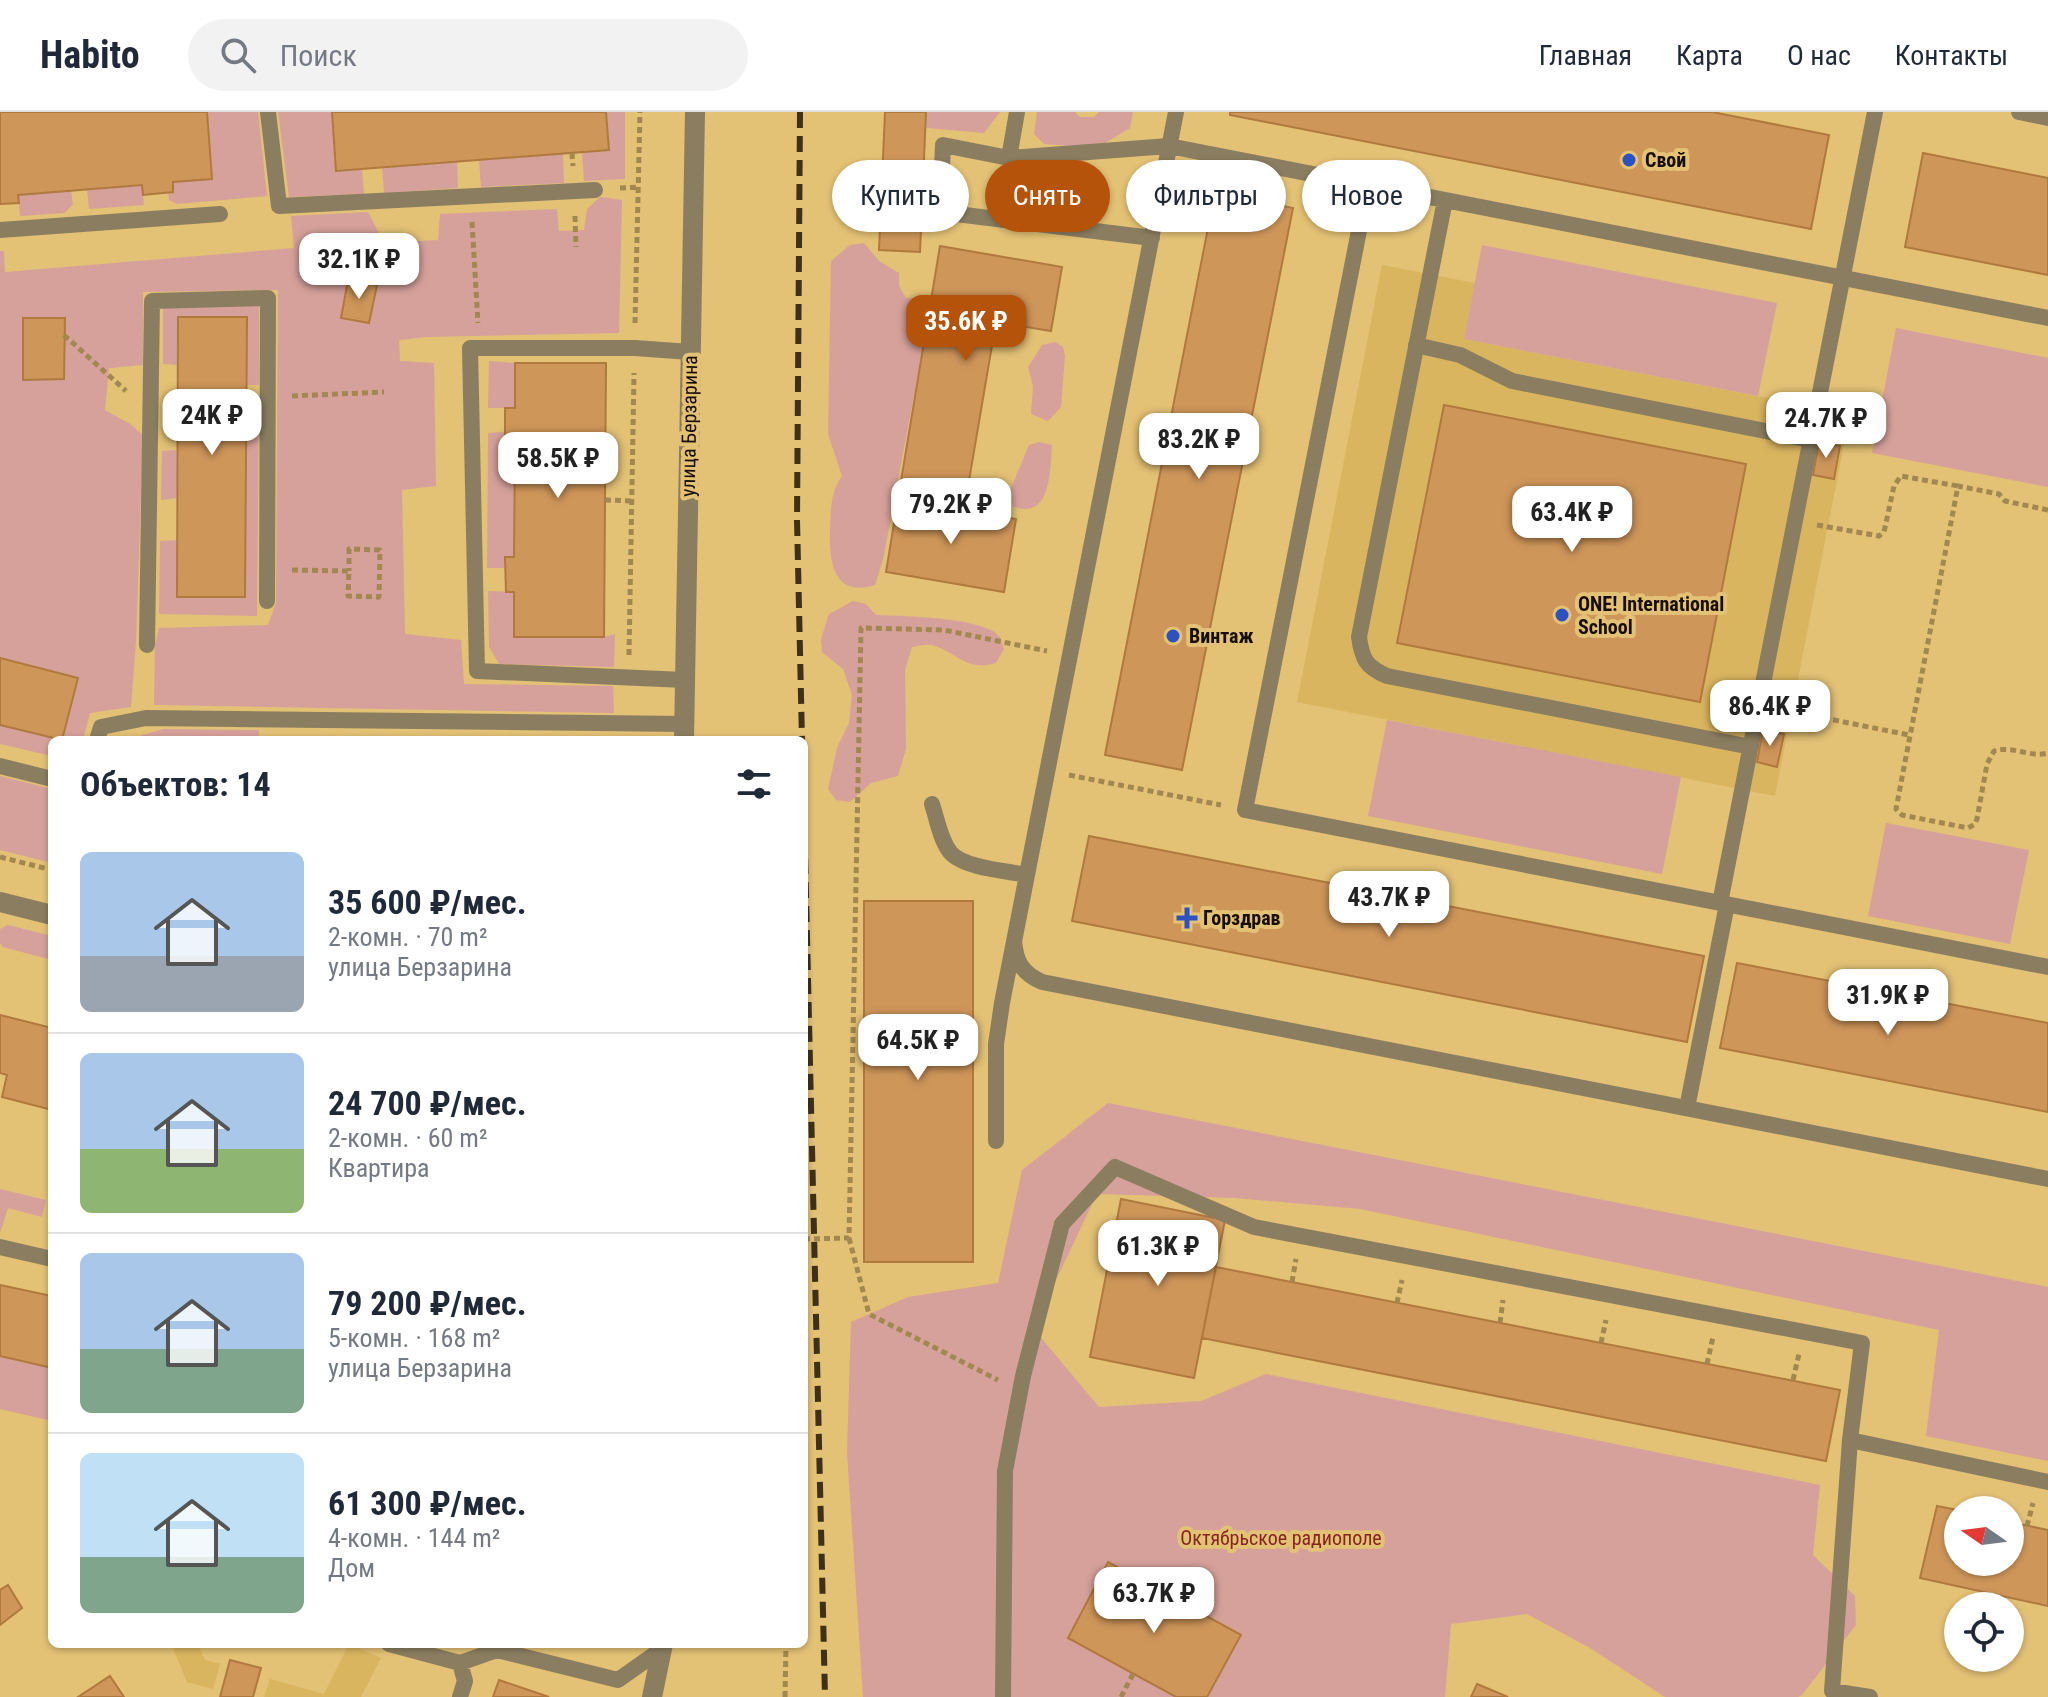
<!DOCTYPE html>
<html lang="ru">
<head>
<meta charset="utf-8">
<style>
	:root { --surface:#fff; --page:#f2f2f3; --text:#1f2937; --muted:#747a83; --line:#e0e1e3; --accent:#b45309 }
	body { margin:0; font-family:"Roboto Condensed",sans-serif; background:var(--page); color:var(--text); height:100vh; display:flex; flex-direction:column; font-size:30px; white-space:nowrap }
	* { box-sizing:border-box; margin:0 }
	p { font-size:26px; color:var(--muted) }
	.icon { flex:none; width:44px; height:44px; fill:none; stroke:currentColor; stroke-width:2; stroke-linecap:round; stroke-linejoin:round }
	.map { position:relative; flex:1; overflow:hidden }
	.drawer { position:absolute; left:48px; top:624px; width:760px; height:912px; display:flex; flex-direction:column; background:var(--surface); border-radius:12px; box-shadow:0 2px 6px #0004 }
	.drawer>* { flex:none }
	.banner { position:absolute; left:832px; top:48px; width:760px; height:72px; display:flex; gap:16px }
	.needle { width:52px; rotate:284deg }
	.controls { position:absolute; left:1944px; top:1384px; display:grid; gap:16px }
	.controls a { display:grid; place-items:center; width:80px; height:80px; border-radius:50%; background:var(--surface); box-shadow:0 2px 6px #0004; font-size:40px }
	.price { position:absolute; translate:-50% -68px; padding:0 18px; border-radius:16px; background:#fff; color:#222; font-size:26px; line-height:52px; filter:drop-shadow(0 2px 4px #0008) }
	.price::after { content:''; position:absolute; left:50%; top:48px; width:24px; height:18px; margin-left:-12px; background:inherit; clip-path:polygon(0 0,100% 0,50% 100%) }
	.price.active { background:var(--accent); color:#fff }
	ul { padding:0; list-style:none }
	li { display:flex; align-items:center; gap:24px; height:200px; padding:0 32px }
	li+li { border-top:2px solid var(--line) }
	li span { display:grid; place-items:center; flex:none; width:224px; height:160px; border-radius:12px; color:#555 }
	li>.icon { margin-inline-start:auto }
	span .icon { width:96px; height:96px; fill:#fffc; stroke-width:1 }
	li b { font-size:34px }
	h2 { display:flex; justify-content:space-between; align-items:center; height:96px; padding:0 32px; font-size:34px }
	.pill { padding:0 28px; border-radius:36px; background:var(--surface); box-shadow:0 2px 6px #0004; font-size:28px; line-height:72px }
	.pill.active { background:var(--accent); color:#fff }
	header { display:flex; align-items:center; gap:48px; box-sizing:border-box; height:112px; padding:0 40px; background:var(--surface); border-bottom:2px solid var(--line) }
	header strong { font-size:38px }
	nav { display:flex; gap:44px; margin-inline-start:auto; font-size:28px }
	.search { width:560px; height:72px; background:var(--page); display:flex; align-items:center; gap:20px; box-sizing:border-box; padding:0 28px; border-radius:44px; color:var(--muted); font-size:30px }
	.map>svg:first-child { display:block }
	.built { fill:#dab560 }
	.green { fill:#d7a19b }
	.building { fill:#cf965a; stroke:#b0793d; stroke-width:2 }
	.lines { fill:none; stroke-linecap:round; stroke-linejoin:round }
	.path { stroke:#a28850; stroke-width:5; stroke-dasharray:6 4; stroke-linecap:butt }
	.service { stroke:#8b7e60; stroke-width:16 }
	.minor { stroke:#8b7e60; stroke-width:20 }
	.tertiary { stroke:#8b7e60; stroke-width:20 }
	.rail { stroke:#3f3117; stroke-width:6; stroke-dasharray:16 8; stroke-linecap:butt }
	.poi-dot { fill:#2e51c1; stroke:#e3c175; stroke-width:3 }
	.labels { text-anchor:middle; dominant-baseline:central; stroke-width:8; stroke-linejoin:round; paint-order:stroke }
	.poi-label { font-size:20px; font-weight:bold; fill:#170e00; stroke:#e3c175; text-anchor:start }
	.street-label { font-size:20px; fill:#170e00; stroke:#e3c175 }
	.park-label { font-size:20px; fill:#862522; stroke:#e3c175 }
</style>
</head>
<body>
<header>
<strong>Habito</strong>
<div class="search"><svg class="icon" aria-label="search" viewBox="0 0 24 24"><circle cx="10" cy="10" r="6"/><path d="M15 15l6 6"/></svg>Поиск</div>
<nav><a>Главная</a><a>Карта</a><a>О нас</a><a>Контакты</a></nav>
</header>
<div class="map">
<svg width="2048" height="1585" viewBox="0 0 2048 1585">
	<rect width="100%" height="100%" fill="#e3c175"/>
	<path class="built" d="M 1382,153 L 1475,171 L 1464,227 L 1850,302 L 1775,684 L 1297,590 Z
		M 171,1532 L 198,1532 L 205,1548 L 220,1552 L 213,1577 L 187,1570 Z
		M 349,1532 L 381,1546 L 361,1585 L 264,1585 L 270,1567 L 324,1582 Z"/>
	<path class="green" d="M 207,0 L 258,0 L 267,84 L 177,92 L 169,88 L 168,81 L 173,80 L 173,70 L 212,66 Z
		M 278,0 L 332,0 L 336,58 L 362,57 L 364,82 L 289,85 Z
		M 606,0 L 625,0 L 625,67 L 584,69 L 582,40 L 609,38 Z
		M 902,0 L 1000,0 L 984,21 L 904,14 Z
		M 1037,0 L 1075,0 L 1080,5 L 1094,5 L 1099,0 L 1133,0 L 1130,16 L 1097,36 L 1044,32 L 1034,22 Z
		M 563,41 L 564,71 L 481,75 L 479,48 Z
		M 457,50 L 458,76 L 384,81 L 382,55 Z
		M 142,73 L 144,93 L 89,97 L 87,77 Z
		M 71,78 L 73,92 L 65,101 L 20,104 L 18,83 Z
		M 600,85 L 622,88 L 619,221 L 427,225 L 399,228 L 400,249 L 434,251 L 436,374 L 402,378 L 405,522 L 461,528 L 464,572 L 613,574 L 614,601 L 154,593 L 155,533 L 159,516 L 268,513 L 276,491 L 278,178 L 143,180 L 143,253 L 109,256 L 105,298 L 130,312 L 143,323 L 136,530 L 131,595 L 90,601 L 83,628 L 62,628 L 78,566 L 0,546 L 0,139 L 4,139 L 5,160 L 294,136 L 291,104 L 368,100 L 384,131 L 438,128 L 440,102 L 557,97 L 559,119 L 584,118 L 587,97 Z
		M 864,131 L 879,149 L 899,161 L 899,174 L 906,186 L 920,186 L 927,214 L 883,448 L 875,473 C 834,486 829,451 830,419 C 831,398 830,381 842,364 L 828,322 L 831,149 L 850,133 Z
		M 1482,133 L 1777,191 L 1758,284 L 1464,227 Z
		M 259,193 L 259,273 L 246,273 L 178,205 L 178,253 L 163,252 L 163,196 Z
		M 1896,216 L 2048,246 L 2048,375 L 1872,341 Z
		M 1055,230 L 1063,235 L 1065,244 L 1061,295 L 1048,309 L 1031,302 L 1033,274 L 1028,255 L 1042,233 Z
		M 489,249 L 515,251 L 515,296 L 488,296 Z
		M 259,291 L 257,504 L 159,502 L 160,429 L 178,428 L 178,485 L 245,485 L 246,292 Z
		M 505,320 L 505,333 L 515,333 L 514,445 L 505,445 L 505,456 L 487,456 L 488,321 Z
		M 1039,330 L 1052,333 C 1050,359 1051,410 1012,394 L 1011,376 L 1029,333 Z
		M 178,338 L 178,386 L 161,388 L 162,339 Z
		M 488,479 L 514,480 L 514,525 L 604,525 L 615,522 L 614,555 L 499,552 L 489,535 Z
		M 853,489 L 866,492 L 876,503 C 901,504 985,505 1000,525 C 1002,529 1002,533 1004,537 L 996,551 C 966,560 957,540 932,533 C 926,532 918,534 912,535 L 905,558 L 906,637 L 898,664 L 871,671 L 850,690 L 836,688 L 828,677 L 837,636 L 849,611 L 852,583 L 843,557 L 822,540 L 821,527 L 829,502 Z
		M 1387,608 L 1681,665 L 1662,762 L 1368,704 Z
		M 0,613 L 62,628 L 52,628 L 52,644 L 0,632 Z
		M 163,617 L 259,618 L 259,628 L 126,628 Z
		M 0,664 L 52,677 L 52,751 L 0,738 Z
		M 1886,711 L 2029,738 L 2010,832 L 1868,804 Z
		M 8,813 L 52,824 L 52,848 L 3,835 L 0,831 L 0,817 Z
		M 1108,991 L 2048,1175 L 2048,1349 L 1926,1324 L 1939,1218 L 1360,1097 L 1235,1086 L 1097,1082 L 1033,1216 L 1099,1295 L 1201,1289 L 1266,1262 L 1820,1373 L 1813,1443 L 1855,1484 L 1856,1513 L 1802,1583 L 1798,1585 L 1665,1585 L 1590,1536 L 1527,1502 L 1451,1512 L 1445,1585 L 863,1585 L 847,1340 L 851,1210 L 908,1185 L 998,1171 L 1022,1058 Z
		M 0,1077 L 46,1088 L 42,1105 L 8,1096 L 0,1121 Z
		M 0,1244 L 52,1256 L 52,1309 L 0,1297 Z"/>
	<path class="building" d="M 0,0 L 207,0 L 212,67 L 173,70 L 173,80 L 143,83 L 142,73 L 18,83 L 19,91 L 0,92 Z
		M 332,0 L 606,0 L 609,38 L 336,59 Z
		M 885,0 L 926,0 L 920,140 L 879,138 Z
		M 1230,0 L 1712,0 L 1829,23 L 1811,117 L 1230,3 Z
		M 1923,41 L 2048,66 L 2048,163 L 1905,135 Z
		M 1215,80 L 1293,96 L 1182,658 L 1105,643 Z
		M 940,134 L 1062,155 L 1051,219 L 996,210 L 964,398 L 898,387 Z
		M 348,168 L 377,173 L 369,211 L 341,206 Z
		M 178,205 L 247,205 L 245,485 L 177,485 Z
		M 23,206 L 65,206 L 64,267 L 23,268 Z
		M 515,251 L 606,251 L 604,525 L 514,525 L 514,480 L 506,480 L 505,445 L 514,445 L 515,333 L 505,333 L 505,296 L 515,296 Z
		M 1444,293 L 1746,352 L 1700,590 L 1397,531 Z
		M 1819,330 L 1840,334 L 1834,367 L 1813,363 Z
		M 898,387 L 1016,407 L 1004,480 L 886,460 Z
		M 0,546 L 78,566 L 62,628 L 0,613 Z
		M 1763,618 L 1784,622 L 1777,655 L 1757,650 Z
		M 1089,724 L 1704,844 L 1687,930 L 1072,809 Z
		M 864,789 L 973,789 L 973,1150 L 864,1150 Z
		M 1737,851 L 2048,911 L 2048,1000 L 1720,936 Z
		M 0,903 L 52,916 L 52,998 L 2,985 L 7,963 L 0,961 Z
		M 1121,1087 L 1225,1108 L 1194,1266 L 1090,1245 Z
		M 1216,1155 L 1840,1278 L 1826,1349 L 1202,1226 Z
		M 0,1173 L 52,1184 L 52,1256 L 0,1244 Z
		M 1937,1394 L 1958,1398 L 1958,1450 L 2010,1450 L 2010,1410 L 2048,1418 L 2048,1494 L 1920,1466 Z
		M 1108,1450 L 1241,1523 L 1207,1585 L 1176,1585 L 1068,1526 Z
		M 8,1473 L 22,1496 L 0,1513 L 0,1478 Z
		M 230,1548 L 261,1556 L 253,1585 L 220,1585 Z
		M 110,1564 L 124,1585 L 78,1585 Z
		M 499,1568 L 549,1585 L 493,1585 Z
		M 1477,1572 L 1508,1585 L 1471,1585 Z"/>
	<g class="lines">
		<path class="path" d="M 572,41 L 573,54
			M 620,76 L 639,75
			M 575,104 L 576,135
			M 472,110 L 478,211
			M 635,211 L 640,0
			M 64,223 L 126,279
			M 292,284 L 384,280
			M 605,388 L 632,389
			M 2048,398 L 2005,389 L 1999,382 L 1958,374 L 1896,697 L 1902,703 L 1968,716 L 1975,712 L 1977,707 L 1987,652 L 1994,639 C 2012,633 2030,646 2048,641
			M 1817,413 L 1879,424 L 1884,420 L 1894,374 L 1901,364 L 1958,374
			M 292,458 L 349,459 L 348,484 L 379,485 L 380,438 L 349,437 L 349,459
			M 629,543 L 634,261
			M 1784,598 L 1909,623
			M 1069,663 L 1221,693
			M 0,745 L 52,758
			M 849,1126 L 869,1202 L 998,1268
			M 804,1127 L 849,1126 L 861,516 L 944,518 L 1047,539
			M 1292,1170 L 1296,1147
			M 1397,1191 L 1402,1168
			M 1500,1211 L 1503,1188
			M 1601,1231 L 1606,1208
			M 1707,1252 L 1713,1225
			M 1793,1268 L 1799,1242
			M 2027,1414 L 2033,1391
			M 785,1585 L 786,1532
			M 1121,1585 L 1133,1562"/>
		<path class="service" d="M 268,0 L 279,94 L 595,78
			M 2019,0 L 2048,6
			M 1009,46 L 1017,0
			M 1368,73 L 1245,698 L 2048,855
			M 1445,88 L 1359,525 C 1362,547 1366,555 1387,564 L 1751,635
			M 0,118 L 220,102
			M 1152,126 L 940,100 L 943,33 L 1009,46 L 1169,34 L 2048,206
			M 1416,233 L 1460,243 L 1512,269 L 1811,328
			M 147,533 L 152,189 L 268,186 L 267,489
			M 685,568 L 477,559 L 470,236 L 635,236 L 690,240
			M 97,628 L 101,615 L 146,606 L 684,612
			M 0,654 L 52,667
			M 932,692 C 937,707 940,727 950,740 C 963,756 1007,759 1027,763
			M 1720,791 L 1875,0
			M 1014,829 C 1016,850 1022,861 1042,870 L 2048,1067
			M 1687,996 L 1727,792
			M 996,1029 L 996,932 L 1002,891 L 1176,0
			M 0,1135 L 52,1147
			M 1850,1328 L 1832,1579 L 1870,1585
			M 389,1532 L 460,1551 L 497,1538 L 618,1568 L 662,1537
			M 460,1585 L 465,1569 L 460,1551
			M 1003,1585 L 1005,1359 L 1023,1264 L 1062,1112 L 1115,1055 L 1254,1115 L 1862,1231 L 1850,1328 L 2048,1370"/>
		<path class="minor" d="M 0,790 L 52,803"/>
		<path class="tertiary" d="M 684,628 L 695,0
			M 652,1585 L 663,1532"/>
		<path class="rail" d="M 800,0 L 797,408 L 802,628
			M 804,698 L 825,1585"/>
	</g>
	<g class="poi-dot">
		<circle cx="1629" cy="48" r="8"/>
		<circle cx="1562" cy="503" r="8"/>
		<circle cx="1173" cy="524" r="8"/>
		<path d="M1183 794h8v8h8v8h-8v8h-8v-8h-8v-8h8z"/>
	</g>
	<g class="labels">
		<g class="poi-label">
			<text x="1645" y="48">Свой</text>
			<text x="1578" y="492">ONE! International<tspan x="1578" dy="23">School</tspan></text>
			<text x="1189" y="524">Винтаж</text>
			<text x="1203" y="806">Горздрав</text>
		</g>
		<g class="street-label">
			<text transform="translate(689 314) rotate(-89)">улица Берзарина</text>
		</g>
		<g class="park-label">
			<text x="1281" y="1426">Октябрьское радиополе</text>
		</g>
	</g>
</svg>
<div class="controls">
<a><svg class="needle" viewBox="-14 -14 28 28"><path d="M0-13l5 13h-10z" fill="#e53935"/><path d="M0 13l5-13h-10z" fill="#747a83"/></svg></a>
<a><svg class="icon" aria-label="locate" viewBox="0 0 24 24"><circle cx="12" cy="12" r="6"/><path d="M12 2v4M12 18v4M2 12h4M18 12h4"/></svg></a>
</div>
<b class="price" style="left:359px;top:189px">32.1K ₽</b>
<b class="price active" style="left:966px;top:251px">35.6K ₽</b>
<b class="price" style="left:212px;top:345px">24K ₽</b>
<b class="price" style="left:1826px;top:348px">24.7K ₽</b>
<b class="price" style="left:1199px;top:369px">83.2K ₽</b>
<b class="price" style="left:558px;top:388px">58.5K ₽</b>
<b class="price" style="left:951px;top:434px">79.2K ₽</b>
<b class="price" style="left:1572px;top:442px">63.4K ₽</b>
<b class="price" style="left:1770px;top:636px">86.4K ₽</b>
<b class="price" style="left:1389px;top:827px">43.7K ₽</b>
<b class="price" style="left:1888px;top:925px">31.9K ₽</b>
<b class="price" style="left:918px;top:970px">64.5K ₽</b>
<b class="price" style="left:1158px;top:1176px">61.3K ₽</b>
<b class="price" style="left:1154px;top:1523px">63.7K ₽</b>
<div class="banner">
<a class="pill">Купить</a>
<a class="pill active">Снять</a>
<a class="pill">Фильтры</a>
<a class="pill">Новое</a>
</div>
<section class="drawer">
<h2>Объектов: 14<svg class="icon" aria-label="filters" viewBox="0 0 24 24"><path d="M4 7h16M4 17h16"/><circle cx="9" cy="7" r="2"/><circle cx="15" cy="17" r="2"/></svg></h2>
<ul>
<li><span style="background:linear-gradient(#a9c7e8 65%,#9aa5b1 0)"><svg class="icon" aria-label="home" viewBox="0 0 24 24"><path d="M3 11l9-7 9 7M6 9v11h12V9"/></svg></span><div><b>35 600 ₽/мес.</b><p>2-комн. · 70 m²</p><p>улица Берзарина</p></div></li>
<li><span style="background:linear-gradient(#a9c7e8 60%,#8fb573 0)"><svg class="icon" aria-label="home" viewBox="0 0 24 24"><path d="M3 11l9-7 9 7M6 9v11h12V9"/></svg></span><div><b>24 700 ₽/мес.</b><p>2-комн. · 60 m²</p><p>Квартира</p></div></li>
<li><span style="background:linear-gradient(#a9c7e8 60%,#7fa58c 0)"><svg class="icon" aria-label="home" viewBox="0 0 24 24"><path d="M3 11l9-7 9 7M6 9v11h12V9"/></svg></span><div><b>79 200 ₽/мес.</b><p>5-комн. · 168 m²</p><p>улица Берзарина</p></div></li>
<li><span style="background:linear-gradient(#bfe0f5 65%,#7fa58c 0)"><svg class="icon" aria-label="home" viewBox="0 0 24 24"><path d="M3 11l9-7 9 7M6 9v11h12V9"/></svg></span><div><b>61 300 ₽/мес.</b><p>4-комн. · 144 m²</p><p>Дом</p></div></li>
</ul>
</section>
</div>
</body>
</html>
